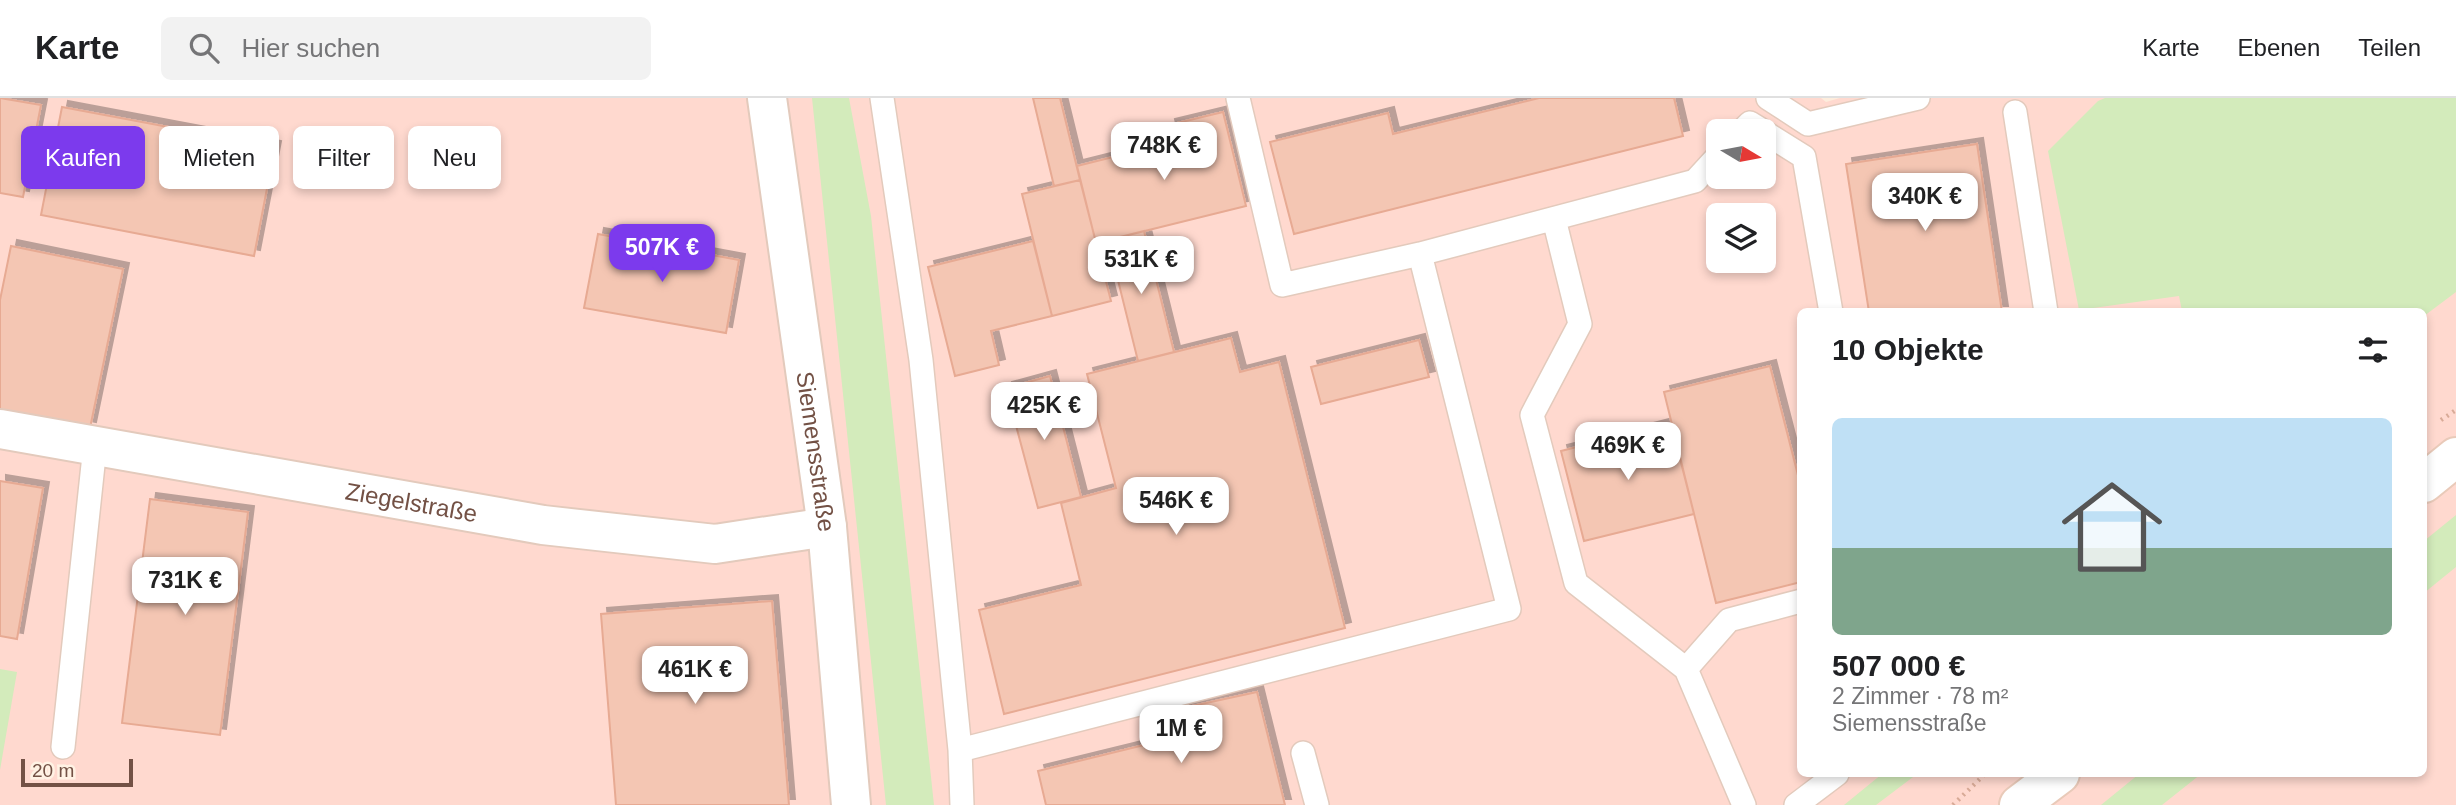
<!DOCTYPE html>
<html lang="de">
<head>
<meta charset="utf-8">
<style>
	:root { --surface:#fff; --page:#f2f2f2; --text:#202124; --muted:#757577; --line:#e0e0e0; --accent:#7c3aed }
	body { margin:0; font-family:Helvetica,sans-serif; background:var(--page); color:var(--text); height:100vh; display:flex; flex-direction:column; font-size:26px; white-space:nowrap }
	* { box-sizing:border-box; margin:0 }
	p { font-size:23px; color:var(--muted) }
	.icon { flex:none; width:38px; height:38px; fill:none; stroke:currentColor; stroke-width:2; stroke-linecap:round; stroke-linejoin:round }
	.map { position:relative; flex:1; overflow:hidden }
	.details { position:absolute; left:1797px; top:210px; width:630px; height:469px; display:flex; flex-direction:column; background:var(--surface); border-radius:10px; box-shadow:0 4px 10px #0003 }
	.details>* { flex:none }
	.banner { position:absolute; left:21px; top:28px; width:665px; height:63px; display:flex; gap:14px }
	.needle { width:46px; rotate:100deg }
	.controls { position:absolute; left:1706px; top:21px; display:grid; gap:14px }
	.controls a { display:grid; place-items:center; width:70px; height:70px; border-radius:10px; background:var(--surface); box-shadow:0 4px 10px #0003; font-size:35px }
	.scale { position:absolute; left:21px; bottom:18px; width:112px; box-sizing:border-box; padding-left:7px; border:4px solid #735145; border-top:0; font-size:19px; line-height:24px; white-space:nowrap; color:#735145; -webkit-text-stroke:5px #fff2e4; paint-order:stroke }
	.price { position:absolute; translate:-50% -60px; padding:0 16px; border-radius:14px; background:#fff; color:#222; font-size:23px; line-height:46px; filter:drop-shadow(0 2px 4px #0008) }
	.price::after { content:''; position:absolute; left:50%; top:42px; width:21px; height:16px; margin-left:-10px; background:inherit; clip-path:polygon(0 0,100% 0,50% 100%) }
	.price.current { background:var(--accent); color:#fff }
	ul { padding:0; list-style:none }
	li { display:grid; align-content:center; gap:14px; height:371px; padding:0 35px }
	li+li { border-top:2px solid var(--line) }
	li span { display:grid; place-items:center; height:217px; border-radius:10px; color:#555 }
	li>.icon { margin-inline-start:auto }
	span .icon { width:126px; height:126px; fill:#fffc; stroke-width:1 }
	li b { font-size:30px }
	h2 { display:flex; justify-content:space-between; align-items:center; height:84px; padding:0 35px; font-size:30px }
	.chip { padding:0 24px; border-radius:10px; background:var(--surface); box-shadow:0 4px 10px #0003; font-size:24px; line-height:63px }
	.chip.current { background:var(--accent); color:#fff }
	header { display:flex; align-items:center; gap:42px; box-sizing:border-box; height:98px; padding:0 35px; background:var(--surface); border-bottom:2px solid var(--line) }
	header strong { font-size:33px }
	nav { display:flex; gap:38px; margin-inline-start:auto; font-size:24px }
	.search { width:490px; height:63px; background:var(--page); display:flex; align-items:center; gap:18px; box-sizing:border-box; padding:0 24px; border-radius:10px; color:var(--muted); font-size:26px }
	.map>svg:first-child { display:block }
	.commercial { fill:#ffd9cf; fill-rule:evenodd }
	.green { fill:#d3ebbb }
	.building { fill:#f4c6b3; stroke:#e7aa93; stroke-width:2; filter:url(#shadow) }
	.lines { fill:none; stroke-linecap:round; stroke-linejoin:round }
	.lane-casing { stroke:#e3cabc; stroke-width:26 }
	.street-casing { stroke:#e3cabc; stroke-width:42 }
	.secondary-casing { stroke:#e9cab9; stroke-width:42 }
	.path { stroke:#d8aa97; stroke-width:4.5; stroke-dasharray:2 5; stroke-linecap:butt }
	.lane { stroke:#fff; stroke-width:23 }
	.street { stroke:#fff; stroke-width:38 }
	.secondary { stroke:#fff; stroke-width:38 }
	.labels { text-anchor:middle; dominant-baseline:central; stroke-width:5; stroke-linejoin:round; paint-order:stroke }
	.street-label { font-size:24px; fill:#735145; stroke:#fff2e4 }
</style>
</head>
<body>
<header>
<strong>Karte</strong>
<div class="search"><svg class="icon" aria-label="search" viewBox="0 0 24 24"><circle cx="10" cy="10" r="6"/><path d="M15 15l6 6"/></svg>Hier suchen</div>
<nav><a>Karte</a><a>Ebenen</a><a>Teilen</a></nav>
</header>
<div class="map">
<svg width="2456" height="707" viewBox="0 0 2456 707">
	<defs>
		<filter id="shadow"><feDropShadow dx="6" dy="-6" stdDeviation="0" flood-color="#0004"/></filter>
	</defs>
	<rect width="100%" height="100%" fill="#fdeddd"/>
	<path class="commercial" d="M 0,0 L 1821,0 L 1826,4 L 1840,0 L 2456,0 L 2456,707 L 0,707 ZM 1718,33 L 1764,33 L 1764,79 L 1718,79 ZM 1718,117 L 1764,117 L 1764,163 L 1718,163 ZM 1801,214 L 2424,214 L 2424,676 L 1801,676 Z"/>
	<path class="green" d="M 812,0 L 849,0 L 871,118 L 934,707 L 886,707 Z
		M 2105,0 L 2456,0 L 2456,194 L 2424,218 L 2424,214 L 2182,213 L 2179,198 L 2079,212 L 2048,53 L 2098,3 Z
		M 2456,417 L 2456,469 L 2424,495 L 2424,443 Z
		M 0,571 L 17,574 L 0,672 Z
		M 1882,676 L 1917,676 L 1876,707 L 1844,707 Z
		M 2139,676 L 2201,676 L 2162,707 L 2101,707 Z"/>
	<path class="building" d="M 0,0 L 41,7 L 23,99 L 0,95 Z
		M 1033,0 L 1060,0 L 1080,82 L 1054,88 Z
		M 1539,0 L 1674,0 L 1683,38 L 1294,136 L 1270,44 L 1388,15 L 1393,36 Z
		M 62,9 L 275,49 L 254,158 L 41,117 Z
		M 1223,14 L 1246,108 L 1096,145 L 1077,68 L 1173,44 L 1169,27 Z
		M 1977,46 L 2002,214 L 1869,214 L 1846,66 Z
		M 1080,82 L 1111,203 L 1052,218 L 1022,96 Z
		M 1144,133 L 1174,254 L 1138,263 L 1108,142 Z
		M 598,136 L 739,162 L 726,235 L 584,210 Z
		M 1033,143 L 1052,218 L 991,233 L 999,267 L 955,278 L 928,169 Z
		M 11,148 L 123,171 L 90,330 L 0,312 L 0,202 Z
		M 1231,240 L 1240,274 L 1279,264 L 1345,530 L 1004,616 L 979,512 L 1081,487 L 1061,405 L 1116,390 L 1087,276 Z
		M 1419,242 L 1429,279 L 1321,306 L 1311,269 Z
		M 1770,268 L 1801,389 L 1801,484 L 1716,505 L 1664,294 Z
		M 1050,278 L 1081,399 L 1038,410 L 1006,290 Z
		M 1671,325 L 1694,416 L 1584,443 L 1561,353 Z
		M 0,383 L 43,390 L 17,541 L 0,538 Z
		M 150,401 L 248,414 L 220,637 L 122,625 Z
		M 772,503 L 789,707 L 616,707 L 601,516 Z
		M 1257,594 L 1285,707 L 1046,707 L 1038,673 L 1189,636 L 1183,610 Z"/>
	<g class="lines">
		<g class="lane-casing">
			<path id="lane" d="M 882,0 L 921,262 L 960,652 L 962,707
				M 1238,0 L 1282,187 L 1420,156 L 1695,83 L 1718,58
				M 1768,0 L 1808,26 L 1918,0
				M 2015,14 L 2046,214
				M 1742,33 L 1750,25 L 1763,33
				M 1764,34 L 1804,59 L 1831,214
				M 1554,121 L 1580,226 L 1532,317 L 1576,485 L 1686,571 L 1744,707
				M 1686,571 L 1729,522 L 1801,503
				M 63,649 L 95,348
				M 960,652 L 1509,511 L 1420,156
				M 1303,655 L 1317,707
				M 1796,707 L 1837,676"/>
		</g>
		<g class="street-casing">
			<g id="street">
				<path id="s1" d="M 767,0 L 827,429 L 851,707"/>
				<path id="s2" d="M 0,331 L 543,427 L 715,446 L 827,429"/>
			</g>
		</g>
		<g class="secondary-casing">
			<path id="secondary" d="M 2424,385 L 2456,359
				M 2019,707 L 2060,676"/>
		</g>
		<path class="path" d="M 2441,322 L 2456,312
			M 1953,707 L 1985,676"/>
		<use href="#lane" class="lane"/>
		<use href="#street" class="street"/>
		<use href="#secondary" class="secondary"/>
	</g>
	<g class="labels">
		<g class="street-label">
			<text stroke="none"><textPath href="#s1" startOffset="357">Siemensstraße</textPath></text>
			<text stroke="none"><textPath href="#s2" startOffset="418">Ziegelstraße</textPath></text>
		</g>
	</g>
</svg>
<div class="controls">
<a><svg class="needle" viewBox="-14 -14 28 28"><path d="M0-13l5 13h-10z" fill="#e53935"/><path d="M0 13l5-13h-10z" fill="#757577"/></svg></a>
<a><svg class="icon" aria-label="layers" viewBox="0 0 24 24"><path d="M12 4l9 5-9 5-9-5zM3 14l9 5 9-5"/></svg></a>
</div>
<div class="scale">20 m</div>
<b class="price" style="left:1164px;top:84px">748K €</b>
<b class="price" style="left:1925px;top:135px">340K €</b>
<b class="price current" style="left:662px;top:186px">507K €</b>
<b class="price" style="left:1141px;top:198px">531K €</b>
<b class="price" style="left:1044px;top:344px">425K €</b>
<b class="price" style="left:1628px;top:384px">469K €</b>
<b class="price" style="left:1176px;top:439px">546K €</b>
<b class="price" style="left:185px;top:519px">731K €</b>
<b class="price" style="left:695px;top:608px">461K €</b>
<b class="price" style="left:1181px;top:667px">1M €</b>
<div class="banner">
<a class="chip current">Kaufen</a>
<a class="chip">Mieten</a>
<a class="chip">Filter</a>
<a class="chip">Neu</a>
</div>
<section class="details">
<h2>10 Objekte<svg class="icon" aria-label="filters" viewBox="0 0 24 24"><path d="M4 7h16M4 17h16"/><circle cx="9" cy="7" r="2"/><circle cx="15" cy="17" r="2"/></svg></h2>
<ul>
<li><span style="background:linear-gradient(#bfe0f5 60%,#7fa58c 0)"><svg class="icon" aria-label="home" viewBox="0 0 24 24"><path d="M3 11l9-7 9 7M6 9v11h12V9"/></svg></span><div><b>507 000 €</b><p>2 Zimmer · 78 m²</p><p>Siemensstraße</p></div></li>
</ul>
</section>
</div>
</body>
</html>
